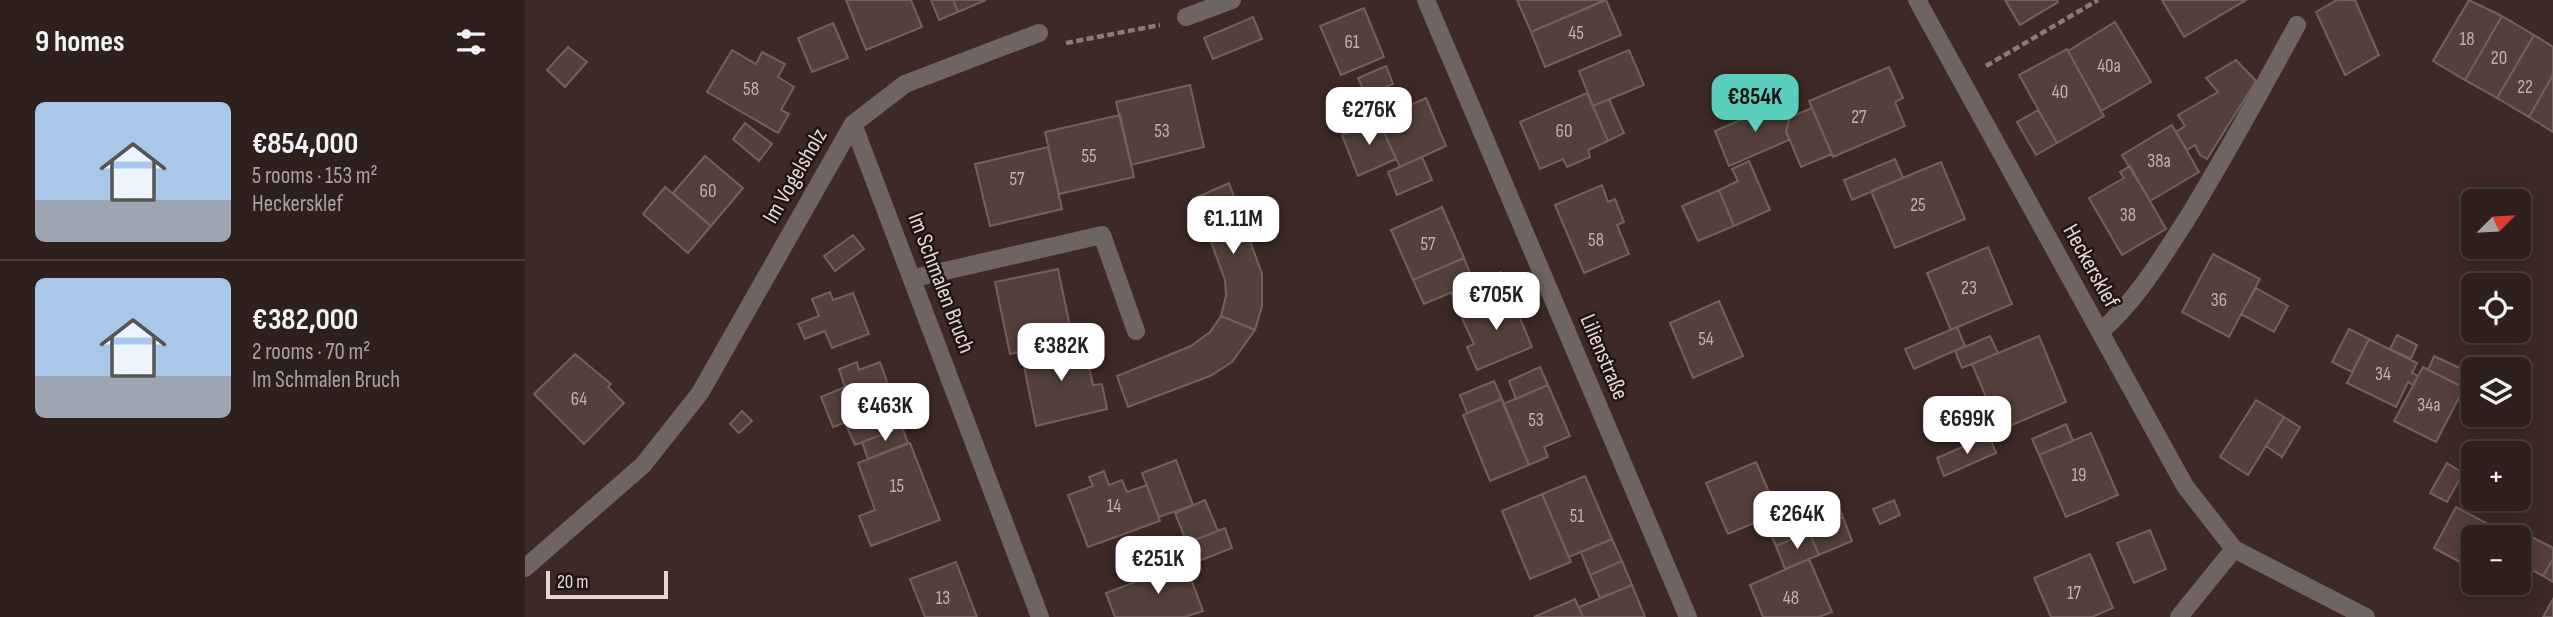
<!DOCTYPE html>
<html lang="en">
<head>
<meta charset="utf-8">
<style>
	:root { --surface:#2e201c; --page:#362825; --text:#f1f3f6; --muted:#a7a3a3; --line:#493e3b; --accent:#5acebd }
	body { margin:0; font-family:"Sofia Sans Condensed",sans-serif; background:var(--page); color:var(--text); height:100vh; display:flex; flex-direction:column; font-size:26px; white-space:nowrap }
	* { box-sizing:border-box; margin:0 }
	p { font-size:23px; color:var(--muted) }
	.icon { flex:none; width:38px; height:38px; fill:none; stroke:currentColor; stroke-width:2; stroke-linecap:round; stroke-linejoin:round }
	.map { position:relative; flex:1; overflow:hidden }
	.sheet { display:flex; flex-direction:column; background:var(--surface); width:525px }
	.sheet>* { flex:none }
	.needle { width:46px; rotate:66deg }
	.tools { position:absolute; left:1936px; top:189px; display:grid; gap:14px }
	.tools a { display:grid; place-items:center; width:70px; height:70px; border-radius:10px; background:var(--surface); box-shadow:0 4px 18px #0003,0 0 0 2px var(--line); font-size:35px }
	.scale { position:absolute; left:21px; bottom:18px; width:122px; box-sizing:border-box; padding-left:7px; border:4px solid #e3d6d3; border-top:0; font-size:19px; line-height:24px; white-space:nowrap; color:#e3d6d3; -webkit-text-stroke:5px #1e1513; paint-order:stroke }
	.price { position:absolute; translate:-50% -60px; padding:0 16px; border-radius:14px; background:#fff; color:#222; font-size:23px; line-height:46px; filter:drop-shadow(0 2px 4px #0008) }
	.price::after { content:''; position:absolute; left:50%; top:42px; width:21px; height:16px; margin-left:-10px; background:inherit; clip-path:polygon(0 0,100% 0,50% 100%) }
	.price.on { background:var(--accent); color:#111 }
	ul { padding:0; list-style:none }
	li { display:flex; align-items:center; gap:21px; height:175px; padding:0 35px }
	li+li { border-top:2px solid var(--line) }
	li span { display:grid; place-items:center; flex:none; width:196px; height:140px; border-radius:10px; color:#555 }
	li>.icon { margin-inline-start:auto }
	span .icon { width:84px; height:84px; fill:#fffc; stroke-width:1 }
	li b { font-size:30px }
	h2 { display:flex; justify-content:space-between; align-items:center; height:84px; padding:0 35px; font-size:30px }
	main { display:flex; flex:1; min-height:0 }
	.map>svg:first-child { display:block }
	.building { fill:#54403b; stroke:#755f5a; stroke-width:2 }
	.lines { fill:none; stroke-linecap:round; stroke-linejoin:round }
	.path { stroke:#8b7a77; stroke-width:4.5; stroke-dasharray:7 3.5; stroke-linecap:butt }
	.service { stroke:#6e6462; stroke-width:18 }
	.minor { stroke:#6e6462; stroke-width:18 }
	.labels { text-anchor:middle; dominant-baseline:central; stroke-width:5; stroke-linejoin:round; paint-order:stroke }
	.number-label { font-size:19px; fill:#bfb0ad }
	.street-label { font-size:23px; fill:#e3d6d3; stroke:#1e1513 }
</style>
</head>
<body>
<main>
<section class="sheet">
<h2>9 homes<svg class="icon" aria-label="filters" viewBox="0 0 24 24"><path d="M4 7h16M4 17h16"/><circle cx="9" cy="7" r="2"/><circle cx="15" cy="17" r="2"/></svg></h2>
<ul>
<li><span style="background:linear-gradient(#a9c7e8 70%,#9aa5b1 0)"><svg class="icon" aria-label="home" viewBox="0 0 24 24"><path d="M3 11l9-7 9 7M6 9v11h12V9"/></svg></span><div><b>€854,000</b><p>5 rooms · 153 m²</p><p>Heckersklef</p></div></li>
<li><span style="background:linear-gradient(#a9c7e8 70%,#9aa5b1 0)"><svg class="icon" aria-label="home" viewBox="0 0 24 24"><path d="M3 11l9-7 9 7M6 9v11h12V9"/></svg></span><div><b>€382,000</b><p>2 rooms · 70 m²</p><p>Im Schmalen Bruch</p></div></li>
</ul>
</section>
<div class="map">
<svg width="2028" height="617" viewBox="0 0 2028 617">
	<rect width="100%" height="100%" fill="#3d2a26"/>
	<path class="building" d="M 321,0 L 386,0 L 397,27 L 341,50 Z
		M 406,0 L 428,0 L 433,12 L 414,20 Z
		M 428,0 L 461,0 L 433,12 Z
		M 992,0 L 1080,0 L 1006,32 Z
		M 1081,0 L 1096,35 L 1020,67 L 1006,32 Z
		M 1480,0 L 1532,0 L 1533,2 L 1495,25 Z
		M 1637,0 L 1721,0 L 1659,37 Z
		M 1812,0 L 1830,0 L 1854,55 L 1820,75 L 1791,12 Z
		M 1944,0 L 1977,16 L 1940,80 L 1908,61 Z
		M 839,8 L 859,57 L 816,75 L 795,26 Z
		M 1977,16 L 2009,35 L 1972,98 L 1940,80 Z
		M 728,17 L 737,39 L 688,59 L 679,38 Z
		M 1590,22 L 1626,82 L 1576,111 L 1543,51 Z
		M 308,23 L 323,58 L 287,72 L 273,38 Z
		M 2009,35 L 2028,47 L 2028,75 L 2004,117 L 1972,98 Z
		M 43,47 L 62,62 L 40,87 L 22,70 Z
		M 1542,49 L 1579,116 L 1532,143 L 1494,75 Z
		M 207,50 L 231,64 L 237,52 L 260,64 L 253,77 L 269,87 L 256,110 L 264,114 L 253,133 L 182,92 Z
		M 1104,50 L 1119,85 L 1068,106 L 1054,71 Z
		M 1711,60 L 1731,81 L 1682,159 L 1675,155 L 1670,145 L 1662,150 L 1651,132 L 1660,126 L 1653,115 L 1693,92 L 1681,78 Z
		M 861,66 L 868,84 L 841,95 L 833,78 Z
		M 1364,67 L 1378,98 L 1370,102 L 1380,126 L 1308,157 L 1284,101 Z
		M 2028,75 L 2028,132 L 2004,117 Z
		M 665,85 L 679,147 L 606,165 L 591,102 Z
		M 1062,93 L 1083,141 L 1063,150 L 1065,157 L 1042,167 L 1038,159 L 1015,169 L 995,122 Z
		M 901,98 L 921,146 L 875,167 L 853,119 Z
		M 1084,99 L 1099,133 L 1083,141 L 1068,106 Z
		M 1259,101 L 1265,117 L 1261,131 L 1264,140 L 1204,166 L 1190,131 Z
		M 1287,108 L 1307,154 L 1276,167 L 1261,131 L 1265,117 Z
		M 1513,110 L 1532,143 L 1511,155 L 1492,122 Z
		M 595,115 L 609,177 L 534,194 L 520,132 Z
		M 853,119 L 871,159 L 833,176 L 817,135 Z
		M 220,123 L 247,144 L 234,161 L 208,139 Z
		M 1647,125 L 1674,172 L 1625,201 L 1597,155 Z
		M 523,147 L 537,209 L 465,226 L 450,164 Z
		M 180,156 L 218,188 L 186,226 L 148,193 Z
		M 897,157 L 907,180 L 872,195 L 863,172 Z
		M 1370,159 L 1378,178 L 1327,200 L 1319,180 Z
		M 1224,161 L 1245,210 L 1209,226 L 1194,190 L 1213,181 L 1207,169 Z
		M 1416,162 L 1440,219 L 1370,248 L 1346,191 Z
		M 1605,166 L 1641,229 L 1597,255 L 1564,198 L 1599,178 L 1595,172 Z
		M 704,183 L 737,274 L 737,306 L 730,330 L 696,316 L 701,296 L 700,280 L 670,198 Z
		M 1077,185 L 1083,202 L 1090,199 L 1099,222 L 1092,225 L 1104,254 L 1059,273 L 1030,205 Z
		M 140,187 L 186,226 L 163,253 L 118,214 Z
		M 1194,190 L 1209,226 L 1173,241 L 1157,206 Z
		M 917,207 L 939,258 L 888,280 L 866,230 Z
		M 328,235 L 339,249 L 310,271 L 299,256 Z
		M 1463,247 L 1487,304 L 1426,330 L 1402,273 Z
		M 1688,254 L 1735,279 L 1704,337 L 1657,312 Z
		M 939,258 L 949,283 L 899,304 L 888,280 Z
		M 533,269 L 548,341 L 485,354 L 470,282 Z
		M 976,272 L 985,294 L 936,316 L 926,292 Z
		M 1731,288 L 1763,306 L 1749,332 L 1716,314 Z
		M 305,292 L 308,300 L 328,293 L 344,334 L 307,348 L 300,331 L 280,339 L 273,324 L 294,316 L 287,299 Z
		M 985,294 L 1007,347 L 952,370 L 942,347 L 949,344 L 936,316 Z
		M 1194,301 L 1218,356 L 1168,378 L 1145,323 Z
		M 696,316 L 730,330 L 707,362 L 685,376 L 603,407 L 592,376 L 666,346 L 685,332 Z
		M 1432,327 L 1440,346 L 1389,369 L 1380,349 Z
		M 1824,329 L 1844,339 L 1827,372 L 1807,362 Z
		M 1872,335 L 1892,345 L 1886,359 L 1865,349 Z
		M 1465,336 L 1473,353 L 1437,368 L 1430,351 Z
		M 1514,336 L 1541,402 L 1475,430 L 1447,364 Z
		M 558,339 L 568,385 L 577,384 L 582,409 L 511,426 L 496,351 Z
		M 1844,339 L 1892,363 L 1887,373 L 1893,376 L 1888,385 L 1883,382 L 1871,407 L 1822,383 Z
		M 50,354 L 86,384 L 83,387 L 99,403 L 59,444 L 9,394 Z
		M 1909,356 L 1941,371 L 1934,385 L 1903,370 Z
		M 332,362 L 334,370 L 355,362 L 370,404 L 308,427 L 296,397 L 320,387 L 314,369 Z
		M 1015,367 L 1023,385 L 991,399 L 984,381 Z
		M 1898,367 L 1939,388 L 1911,442 L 1869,421 Z
		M 969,381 L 977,399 L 942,413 L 935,395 Z
		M 1023,385 L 1045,436 L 1019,447 L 1023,457 L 1004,465 L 978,404 Z
		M 977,399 L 1004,465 L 965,481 L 938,415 Z
		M 1731,400 L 1759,417 L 1723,475 L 1695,457 Z
		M 368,404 L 377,427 L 330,445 L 320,423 Z
		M 217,411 L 227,421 L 214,433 L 205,424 Z
		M 1759,417 L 1775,427 L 1757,457 L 1741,446 Z
		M 1541,424 L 1548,441 L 1514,455 L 1507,439 Z
		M 377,427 L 383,443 L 343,459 L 337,442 Z
		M 1566,433 L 1593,495 L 1541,517 L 1514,455 Z
		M 1464,435 L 1471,453 L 1419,476 L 1412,458 Z
		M 385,443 L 415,520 L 346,546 L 334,516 L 350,510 L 333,463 Z
		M 651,460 L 668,505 L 634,517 L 617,473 Z
		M 1231,462 L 1253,513 L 1203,534 L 1181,483 Z
		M 1922,463 L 1938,473 L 1922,502 L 1905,493 Z
		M 579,471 L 584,485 L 597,480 L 602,492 L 622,485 L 635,521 L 563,547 L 543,495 L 568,486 L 564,477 Z
		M 1060,476 L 1087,539 L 1044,557 L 1017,494 Z
		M 1017,494 L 1046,562 L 1005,579 L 977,511 Z
		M 1309,496 L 1318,517 L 1284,532 L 1275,510 Z
		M 680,500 L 693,531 L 662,543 L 650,513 Z
		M 1369,500 L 1375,515 L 1355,524 L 1348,509 Z
		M 1931,507 L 1978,532 L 1975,537 L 1948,537 L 1948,569 L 1909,548 Z
		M 1276,514 L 1284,532 L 1251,546 L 1243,528 Z
		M 1318,517 L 1327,541 L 1294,555 L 1284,532 Z
		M 1982,524 L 2028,548 L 2028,559 L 2018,576 L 1993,563 L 1993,537 L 1975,537 Z
		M 700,528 L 707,548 L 669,563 L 662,543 Z
		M 1625,530 L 1641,569 L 1609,583 L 1592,543 Z
		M 1284,532 L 1294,555 L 1260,569 L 1251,546 Z
		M 1087,539 L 1097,561 L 1065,575 L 1056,552 Z
		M 1565,554 L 1588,608 L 1567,617 L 1526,617 L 1509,578 Z
		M 1284,559 L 1307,612 L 1294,617 L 1238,617 L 1225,585 Z
		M 2028,559 L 2028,582 L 2018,576 Z
		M 1097,561 L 1107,585 L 1075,598 L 1065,575 Z
		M 431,562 L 452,617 L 400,617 L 385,579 Z
		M 660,563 L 678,611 L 660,617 L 590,617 L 581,593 Z
		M 1107,585 L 1120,617 L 1058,617 L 1054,607 Z
		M 1050,599 L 1058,617 L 1009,617 Z
		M 2028,599 L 2028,617 L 2018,617 Z"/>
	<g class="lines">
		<path class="path" d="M 541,43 L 635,25
			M 1461,66 L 1573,0"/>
		<path class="service" d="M 389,278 L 577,235 L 611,331
			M 1575,332 C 1611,301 1634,262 1660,222 C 1700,157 1736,91 1772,25"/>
		<path class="minor" d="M 901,0 L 1163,617
			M 1392,0 L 1660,486 L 1709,549 L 1841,617
			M 661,17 L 707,0
			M 328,124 L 515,617
			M 0,568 L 118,465 L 175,393 L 328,124 L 380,84 L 514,33
			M 1654,617 L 1709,549"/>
	</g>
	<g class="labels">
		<g class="number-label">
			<text x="1051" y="33">45</text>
			<text x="1942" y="39">18</text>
			<text x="827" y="42">61</text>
			<text x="1974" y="58">20</text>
			<text x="1584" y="66">40a</text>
			<text x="2000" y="87">22</text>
			<text x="226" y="89">58</text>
			<text x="1535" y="92">40</text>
			<text x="1334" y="117">27</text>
			<text x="637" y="131">53</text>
			<text x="1039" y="131">60</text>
			<text x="564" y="156">55</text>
			<text x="1634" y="161">38a</text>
			<text x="492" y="179">57</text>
			<text x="183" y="191">60</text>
			<text x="1393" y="205">25</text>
			<text x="1603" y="215">38</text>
			<text x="1071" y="240">58</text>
			<text x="903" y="244">57</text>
			<text x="1444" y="288">23</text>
			<text x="1694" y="300">36</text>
			<text x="1181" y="339">54</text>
			<text x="1858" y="374">34</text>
			<text x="54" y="399">64</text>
			<text x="1904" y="405">34a</text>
			<text x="1011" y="420">53</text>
			<text x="1554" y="475">19</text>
			<text x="372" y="486">15</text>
			<text x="589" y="506">14</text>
			<text x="1052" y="516">51</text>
			<text x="1549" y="593">17</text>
			<text x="418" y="598">13</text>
			<text x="1266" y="598">48</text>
		</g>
		<g class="street-label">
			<text transform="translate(270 176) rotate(-60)">Im Vogelsholz</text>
			<text transform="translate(1566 266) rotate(61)">Heckersklef</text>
			<text transform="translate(416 283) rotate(69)">Im Schmalen Bruch</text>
			<text transform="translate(1079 357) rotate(67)">Lilienstraße</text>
		</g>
	</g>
</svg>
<div class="tools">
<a><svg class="needle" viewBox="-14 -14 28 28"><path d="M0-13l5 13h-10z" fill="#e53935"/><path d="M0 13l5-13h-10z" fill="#a7a3a3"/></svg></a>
<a><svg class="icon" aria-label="locate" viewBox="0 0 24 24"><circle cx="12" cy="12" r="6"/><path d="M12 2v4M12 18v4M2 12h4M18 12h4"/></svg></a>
<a><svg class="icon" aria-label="layers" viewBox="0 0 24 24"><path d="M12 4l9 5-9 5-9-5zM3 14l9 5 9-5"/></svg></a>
<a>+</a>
<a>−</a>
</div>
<div class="scale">20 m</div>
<b class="price on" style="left:1230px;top:134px">€854K</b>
<b class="price" style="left:844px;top:147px">€276K</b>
<b class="price" style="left:708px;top:256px">€1.11M</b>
<b class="price" style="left:971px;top:332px">€705K</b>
<b class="price" style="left:536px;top:383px">€382K</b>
<b class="price" style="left:360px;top:443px">€463K</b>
<b class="price" style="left:1442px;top:456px">€699K</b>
<b class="price" style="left:1272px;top:551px">€264K</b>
<b class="price" style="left:633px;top:596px">€251K</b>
</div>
</main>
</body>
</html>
